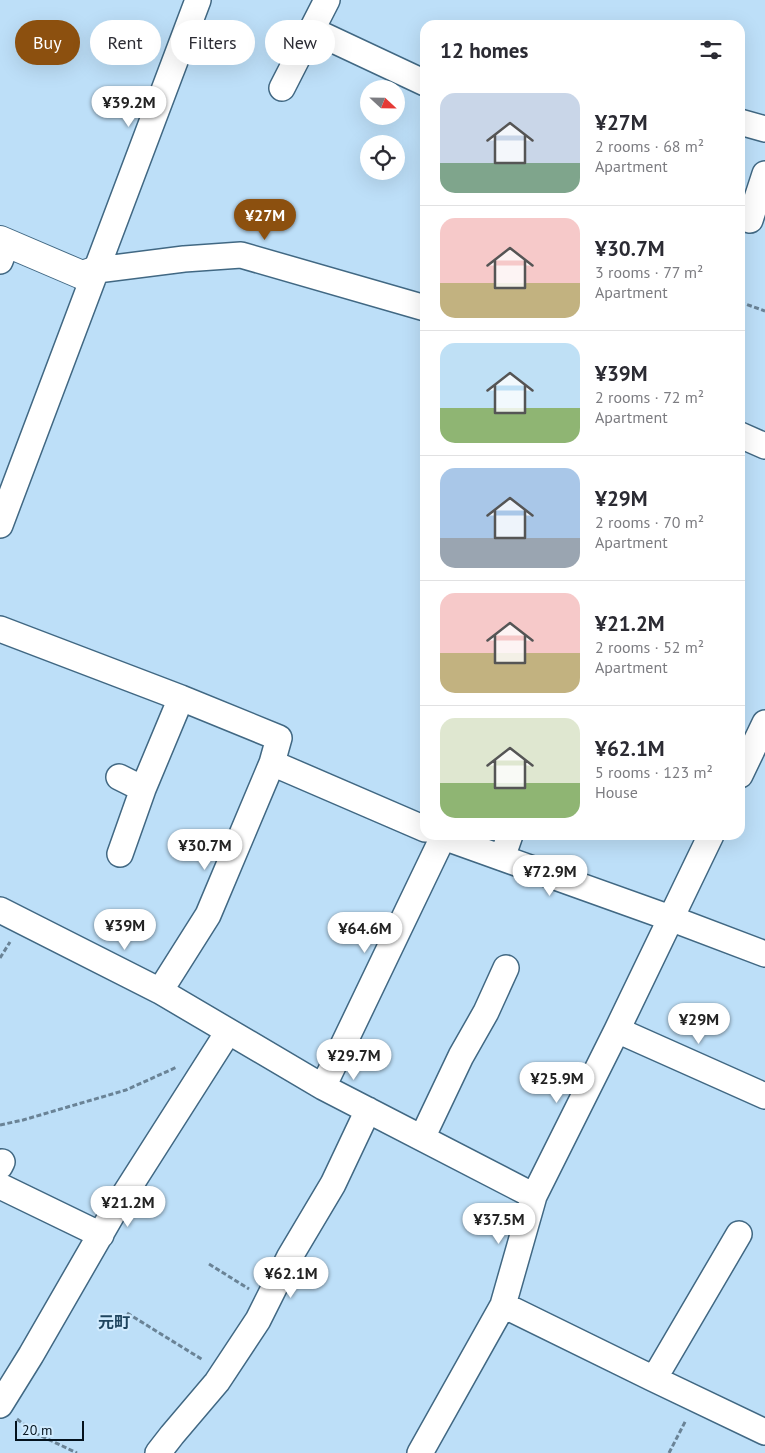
<!DOCTYPE html>
<html lang="en">
<head>
<meta charset="utf-8">
<style>
	:root { --surface:#fff; --page:#f2f2f3; --text:#2b2b33; --muted:#7c7c81; --line:#e1e1e2; --accent:#8c500f }
	body { margin:0; font-family:"PT Sans","Noto Sans JP",sans-serif; background:var(--page); color:var(--text); height:100vh; display:flex; flex-direction:column; font-size:19px; white-space:nowrap }
	* { box-sizing:border-box; margin:0 }
	p { font-size:16px; color:var(--muted) }
	.icon { flex:none; width:28px; height:28px; fill:none; stroke:currentColor; stroke-width:2; stroke-linecap:round; stroke-linejoin:round }
	.map { position:relative; flex:1; overflow:hidden }
	.drawer { position:absolute; left:420px; top:20px; width:325px; height:820px; display:flex; flex-direction:column; background:var(--surface); border-radius:15px; box-shadow:0 5px 20px #0002 }
	.drawer>* { flex:none }
	.top-card { position:absolute; left:15px; top:20px; width:330px; height:45px; display:flex; gap:10px }
	.needle { width:32px; rotate:112deg }
	.controls { position:absolute; left:360px; top:80px; display:grid; gap:10px }
	.controls a { display:grid; place-items:center; width:45px; height:45px; border-radius:50%; background:var(--surface); box-shadow:0 5px 20px #0002; font-size:25px }
	.scale { position:absolute; left:15px; bottom:12px; width:69px; box-sizing:border-box; padding-left:5px; border:2px solid #04121d; border-top:0; font-size:14px; line-height:18px; white-space:nowrap; color:#04121d; -webkit-text-stroke:4px #d1ebfe; paint-order:stroke }
	.price { position:absolute; translate:-50% -42px; padding:0 11px; border-radius:18px; background:#fff; color:#222; font-size:16px; line-height:32px; filter:drop-shadow(0 1px 2px #0008) }
	.price::after { content:''; position:absolute; left:50%; top:30px; width:15px; height:11px; margin-left:-8px; background:inherit; clip-path:polygon(0 0,100% 0,50% 100%) }
	.price.selected { background:var(--accent); color:#fff }
	ul { padding:0; list-style:none }
	li { display:flex; align-items:center; gap:15px; height:125px; padding:0 20px }
	li+li { border-top:1px solid var(--line) }
	li span { display:grid; place-items:center; flex:none; width:140px; height:100px; border-radius:15px; color:#555 }
	li>.icon { margin-inline-start:auto }
	span .icon { width:60px; height:60px; fill:#fffc; stroke-width:1 }
	li b { font-size:21px }
	h2 { display:flex; justify-content:space-between; align-items:center; height:60px; padding:0 20px; font-size:21px }
	.chip { padding:0 18px; border-radius:22px; background:var(--surface); box-shadow:0 5px 20px #0002; font-size:18px; line-height:45px }
	.chip.selected { background:var(--accent); color:#fff }
	.map>svg:first-child { display:block }
	.lines { fill:none; stroke-linecap:round; stroke-linejoin:round }
	.minor-casing { stroke:#416883; stroke-width:28 }
	.tertiary-casing { stroke:#416883; stroke-width:30 }
	.path { stroke:#6a8396; stroke-width:3; stroke-dasharray:5 2.5; stroke-linecap:butt }
	.minor { stroke:#fff; stroke-width:25 }
	.tertiary { stroke:#fff; stroke-width:28 }
	.labels { text-anchor:middle; dominant-baseline:central; stroke-width:4; stroke-linejoin:round; paint-order:stroke }
	.quarter-label { font-size:16px; font-weight:bold; fill:#1e445e; stroke:#d1ebfe }
</style>
</head>
<body>
<div class="map">
<svg width="765" height="1453" viewBox="0 0 765 1453">
	<rect width="100%" height="100%" fill="#bddff8"/>
	<g class="lines">
		<g class="minor-casing">
			<path id="minor" d="M 312,30 L 425,83
				M 282,88 L 327,0
				M 740,122 L 765,129
				M 740,217 L 750,220 L 765,174
				M 0,261 L 7,243
				M 97,270 L 184,259 L 241,255 L 425,308
				M 740,435 L 765,446
				M 0,525 L 198,0
				M 0,629 L 181,698 L 279,738 L 272,763 L 425,829
				M 740,775 L 765,723
				M 119,777 L 143,789
				M 438,835 L 670,918 L 765,954
				M 120,854 L 143,789 L 181,698
				M 502,858 L 510,835
				M 0,910 L 160,991 L 323,1087 L 534,1196
				M 160,991 L 208,915 L 272,763
				M 617,1030 L 765,1096
				M 323,1087 L 443,837
				M 422,1138 L 461,1056 L 486,1012 L 506,968
				M 0,1166 L 2,1162
				M 0,1186 L 101,1235
				M 503,1305 L 654,1379 L 765,1432
				M 654,1379 L 739,1234
				M 0,1405 L 31,1355 L 114,1211 L 228,1032
				M 158,1453 L 172,1435 L 217,1382 L 258,1320 L 289,1258 L 333,1184 L 368,1110
				M 420,1453 L 503,1305 L 534,1196 L 617,1030 L 711,835"/>
		</g>
		<g class="tertiary-casing">
			<path id="tertiary" d="M 0,240 L 82,275 L 97,270"/>
		</g>
		<path class="path" d="M 740,302 L 765,311
			M 0,958 L 10,942
			M 0,1125 L 23,1120 L 126,1090 L 177,1067
			M 209,1264 L 249,1289
			M 127,1313 L 203,1360
			M 17,1419 L 35,1433 L 77,1453
			M 669,1453 L 686,1420"/>
		<use href="#minor" class="minor"/>
		<use href="#tertiary" class="tertiary"/>
	</g>
	<g class="labels">
		<g class="quarter-label">
			<text x="114" y="1322">元町</text>
		</g>
	</g>
</svg>
<div class="controls">
<a><svg class="needle" viewBox="-14 -14 28 28"><path d="M0-13l5 13h-10z" fill="#e53935"/><path d="M0 13l5-13h-10z" fill="#7c7c81"/></svg></a>
<a><svg class="icon" aria-label="locate" viewBox="0 0 24 24"><circle cx="12" cy="12" r="6"/><path d="M12 2v4M12 18v4M2 12h4M18 12h4"/></svg></a>
</div>
<div class="scale">20 m</div>
<b class="price" style="left:129px;top:128px">¥39.2M</b>
<b class="price selected" style="left:265px;top:241px">¥27M</b>
<b class="price" style="left:205px;top:871px">¥30.7M</b>
<b class="price" style="left:550px;top:897px">¥72.9M</b>
<b class="price" style="left:125px;top:951px">¥39M</b>
<b class="price" style="left:365px;top:954px">¥64.6M</b>
<b class="price" style="left:699px;top:1045px">¥29M</b>
<b class="price" style="left:354px;top:1081px">¥29.7M</b>
<b class="price" style="left:557px;top:1104px">¥25.9M</b>
<b class="price" style="left:128px;top:1228px">¥21.2M</b>
<b class="price" style="left:499px;top:1245px">¥37.5M</b>
<b class="price" style="left:291px;top:1299px">¥62.1M</b>
<div class="top-card">
<a class="chip selected">Buy</a>
<a class="chip">Rent</a>
<a class="chip">Filters</a>
<a class="chip">New</a>
</div>
<section class="drawer">
<h2>12 homes<svg class="icon" aria-label="filters" viewBox="0 0 24 24"><path d="M4 7h16M4 17h16"/><circle cx="9" cy="7" r="2"/><circle cx="15" cy="17" r="2"/></svg></h2>
<ul>
<li><span style="background:linear-gradient(#c9d6e8 70%,#7fa58c 0)"><svg class="icon" aria-label="home" viewBox="0 0 24 24"><path d="M3 11l9-7 9 7M6 9v11h12V9"/></svg></span><div><b>¥27M</b><p>2 rooms · 68 m²</p><p>Apartment</p></div></li>
<li><span style="background:linear-gradient(#f6c9c9 65%,#c2b280 0)"><svg class="icon" aria-label="home" viewBox="0 0 24 24"><path d="M3 11l9-7 9 7M6 9v11h12V9"/></svg></span><div><b>¥30.7M</b><p>3 rooms · 77 m²</p><p>Apartment</p></div></li>
<li><span style="background:linear-gradient(#bfe0f5 65%,#8fb573 0)"><svg class="icon" aria-label="home" viewBox="0 0 24 24"><path d="M3 11l9-7 9 7M6 9v11h12V9"/></svg></span><div><b>¥39M</b><p>2 rooms · 72 m²</p><p>Apartment</p></div></li>
<li><span style="background:linear-gradient(#a9c7e8 70%,#9aa5b1 0)"><svg class="icon" aria-label="home" viewBox="0 0 24 24"><path d="M3 11l9-7 9 7M6 9v11h12V9"/></svg></span><div><b>¥29M</b><p>2 rooms · 70 m²</p><p>Apartment</p></div></li>
<li><span style="background:linear-gradient(#f6c9c9 60%,#c2b280 0)"><svg class="icon" aria-label="home" viewBox="0 0 24 24"><path d="M3 11l9-7 9 7M6 9v11h12V9"/></svg></span><div><b>¥21.2M</b><p>2 rooms · 52 m²</p><p>Apartment</p></div></li>
<li><span style="background:linear-gradient(#dfe7d0 65%,#8fb573 0)"><svg class="icon" aria-label="home" viewBox="0 0 24 24"><path d="M3 11l9-7 9 7M6 9v11h12V9"/></svg></span><div><b>¥62.1M</b><p>5 rooms · 123 m²</p><p>House</p></div></li>
</ul>
</section>
</div>
</body>
</html>
